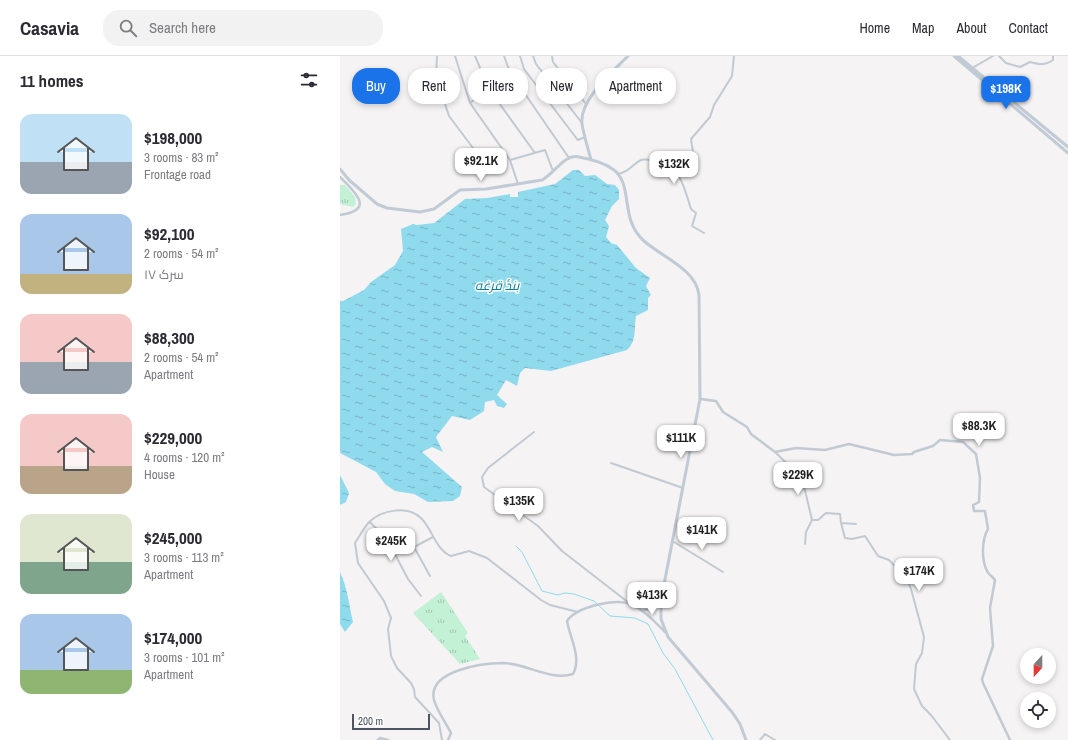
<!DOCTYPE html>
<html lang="en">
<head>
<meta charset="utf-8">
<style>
	:root { --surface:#fff; --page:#f2f2f3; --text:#2b2b33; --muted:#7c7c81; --line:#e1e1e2; --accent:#1a73e8 }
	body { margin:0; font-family:"Archivo Narrow",Cairo,sans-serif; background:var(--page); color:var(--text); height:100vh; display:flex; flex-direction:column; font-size:15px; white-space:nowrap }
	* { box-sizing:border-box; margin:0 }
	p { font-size:13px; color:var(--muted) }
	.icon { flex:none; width:22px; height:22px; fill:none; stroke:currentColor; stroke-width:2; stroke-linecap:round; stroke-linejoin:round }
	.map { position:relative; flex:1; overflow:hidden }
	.drawer { display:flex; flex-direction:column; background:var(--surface); width:340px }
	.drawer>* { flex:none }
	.banner { position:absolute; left:12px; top:12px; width:380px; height:36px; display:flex; gap:8px }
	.needle { width:26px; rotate:201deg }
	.buttons { position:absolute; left:680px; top:592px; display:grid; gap:8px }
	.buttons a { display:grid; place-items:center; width:36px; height:36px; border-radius:50%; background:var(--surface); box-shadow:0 2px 6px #0003; font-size:20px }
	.scale { position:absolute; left:12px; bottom:10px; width:78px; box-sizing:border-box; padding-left:4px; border:2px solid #4a5661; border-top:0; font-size:11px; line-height:14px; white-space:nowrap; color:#4a5661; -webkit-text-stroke:3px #fff; paint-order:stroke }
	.price { position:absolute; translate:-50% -34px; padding:0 9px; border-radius:8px; background:#fff; color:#222; font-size:13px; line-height:26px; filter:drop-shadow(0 1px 2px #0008) }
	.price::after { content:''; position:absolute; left:50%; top:24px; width:12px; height:9px; margin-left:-6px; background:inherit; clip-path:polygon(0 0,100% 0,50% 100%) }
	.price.current { background:var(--accent); color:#fff }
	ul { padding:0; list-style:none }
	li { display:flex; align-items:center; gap:12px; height:100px; padding:0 20px }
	li span { display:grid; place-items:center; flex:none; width:112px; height:80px; border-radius:12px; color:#555 }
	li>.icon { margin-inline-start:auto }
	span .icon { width:48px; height:48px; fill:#fffc; stroke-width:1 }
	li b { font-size:17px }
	h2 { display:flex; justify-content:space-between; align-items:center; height:48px; padding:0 20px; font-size:17px }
	.tag { padding:0 14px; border-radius:16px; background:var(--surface); box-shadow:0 2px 6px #0003; font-size:14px; line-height:36px }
	.tag.current { background:var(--accent); color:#fff }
	header { display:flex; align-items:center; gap:24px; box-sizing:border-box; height:56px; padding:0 20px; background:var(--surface); border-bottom:1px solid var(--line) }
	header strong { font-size:19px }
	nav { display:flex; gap:22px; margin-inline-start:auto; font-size:14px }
	.search { width:280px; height:36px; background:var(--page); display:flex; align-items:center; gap:10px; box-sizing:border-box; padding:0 14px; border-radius:16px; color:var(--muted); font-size:15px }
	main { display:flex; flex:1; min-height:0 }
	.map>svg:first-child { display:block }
	.grass { fill:url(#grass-tufts) }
	.water { fill:url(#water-ripples) }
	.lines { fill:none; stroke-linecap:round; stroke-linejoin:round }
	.stream { stroke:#90daee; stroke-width:1 }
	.minor { stroke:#c1cad2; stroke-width:2 }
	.tertiary { stroke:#c1cad2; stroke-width:2.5 }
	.secondary { stroke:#c1cbd6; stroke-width:3 }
	.labels { text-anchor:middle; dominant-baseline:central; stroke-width:3; stroke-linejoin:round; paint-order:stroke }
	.water-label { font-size:13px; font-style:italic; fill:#0c7c9b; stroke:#fff }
</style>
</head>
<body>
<header>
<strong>Casavia</strong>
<div class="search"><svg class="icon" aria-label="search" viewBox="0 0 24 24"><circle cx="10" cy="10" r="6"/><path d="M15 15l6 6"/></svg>Search here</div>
<nav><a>Home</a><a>Map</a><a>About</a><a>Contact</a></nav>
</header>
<main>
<section class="drawer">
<h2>11 homes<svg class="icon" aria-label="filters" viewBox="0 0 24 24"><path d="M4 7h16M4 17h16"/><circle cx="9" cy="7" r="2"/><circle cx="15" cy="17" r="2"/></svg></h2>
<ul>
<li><span style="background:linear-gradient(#bfe0f5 60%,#9aa5b1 0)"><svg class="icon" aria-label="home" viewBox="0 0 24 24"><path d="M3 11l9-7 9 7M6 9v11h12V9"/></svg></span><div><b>$198,000</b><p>3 rooms · 83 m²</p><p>Frontage road</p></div></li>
<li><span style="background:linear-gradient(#a9c7e8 75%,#c2b280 0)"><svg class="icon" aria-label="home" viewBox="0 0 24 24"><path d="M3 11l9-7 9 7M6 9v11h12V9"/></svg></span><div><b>$92,100</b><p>2 rooms · 54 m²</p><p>سرک ۱۷</p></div></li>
<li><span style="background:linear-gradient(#f6c9c9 60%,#9aa5b1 0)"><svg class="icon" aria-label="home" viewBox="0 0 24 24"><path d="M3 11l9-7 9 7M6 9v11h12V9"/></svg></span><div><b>$88,300</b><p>2 rooms · 54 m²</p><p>Apartment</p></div></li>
<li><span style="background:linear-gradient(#f6c9c9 65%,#b9a48a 0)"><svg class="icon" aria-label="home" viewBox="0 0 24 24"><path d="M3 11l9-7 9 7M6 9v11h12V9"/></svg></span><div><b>$229,000</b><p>4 rooms · 120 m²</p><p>House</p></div></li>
<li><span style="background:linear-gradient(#dfe7d0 60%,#7fa58c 0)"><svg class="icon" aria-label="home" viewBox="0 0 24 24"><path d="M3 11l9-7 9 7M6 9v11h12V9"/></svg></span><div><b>$245,000</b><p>3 rooms · 113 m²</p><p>Apartment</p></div></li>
<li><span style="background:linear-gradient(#a9c7e8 70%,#8fb573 0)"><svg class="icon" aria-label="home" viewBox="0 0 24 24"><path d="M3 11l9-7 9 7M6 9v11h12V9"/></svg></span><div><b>$174,000</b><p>3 rooms · 101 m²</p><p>Apartment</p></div></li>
</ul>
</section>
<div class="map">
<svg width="728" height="684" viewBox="0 0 728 684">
	<defs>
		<pattern id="grass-tufts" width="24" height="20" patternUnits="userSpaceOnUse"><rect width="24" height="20" fill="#c3f1d5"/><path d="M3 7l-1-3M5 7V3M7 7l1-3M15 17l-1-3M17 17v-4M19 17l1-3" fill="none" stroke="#a0c6b0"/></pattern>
		<pattern id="water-ripples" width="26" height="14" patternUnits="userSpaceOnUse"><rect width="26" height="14" fill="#90daee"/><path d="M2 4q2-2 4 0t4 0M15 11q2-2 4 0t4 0" fill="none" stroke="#78b4c4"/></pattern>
	</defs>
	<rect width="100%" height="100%" fill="#f5f3f3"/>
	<path class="grass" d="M 0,129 L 5,129 L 15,141 L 16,148 L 13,151 L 0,148 Z
		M 101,536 L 128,577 L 125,580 L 140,603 L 120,608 L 73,557 Z"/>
	<path class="water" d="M 233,114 L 239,114 L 245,120 L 255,119 L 267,128 L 275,129 L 279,134 L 279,143 L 272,150 L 265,164 L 269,170 L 266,181 L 271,187 L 277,189 L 296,212 L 310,222 L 306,230 L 311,239 L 308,242 L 308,254 L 296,260 C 294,272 297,285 287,294 L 211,315 L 185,312 L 180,317 L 177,330 L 166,324 L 157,339 L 167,348 L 164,352 L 157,350 L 154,344 L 145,346 L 144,355 L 130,364 L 112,360 L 96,381 L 103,396 L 92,391 L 82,396 L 122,431 L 120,440 L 113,445 L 88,446 L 74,438 L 55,435 L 45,428 L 36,416 L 0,397 L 0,245 L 3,245 L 24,234 L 31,226 L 55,209 L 63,195 L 61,173 L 73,168 L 77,169 L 94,167 L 125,143 L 147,142 L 170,138 L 170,141 L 178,141 L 178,136 L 215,128 Z
		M 0,419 L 9,437 L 6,446 L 0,449 Z
		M 0,516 C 8,534 9,549 13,566 L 5,576 L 0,568 Z"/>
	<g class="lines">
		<path class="stream" d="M 176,490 L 182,496 L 202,535 L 218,539 L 225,537 L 234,538 L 254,545 L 270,560 L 295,562 L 308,568 L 323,597 L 335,613 L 373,684"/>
		<path class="minor" d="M 97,0 L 96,21 L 109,60 L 151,116
			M 115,0 L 130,47 L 170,104
			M 135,0 L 149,33 L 195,97
			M 164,0 L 170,16 L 229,102
			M 180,0 L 184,13 L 237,83 L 238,84 L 245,81
			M 193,0 L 196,8 L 242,67
			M 212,0 L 213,6 L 246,48
			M 659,0 L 666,7 L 680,11 L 690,6 C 698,8 705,10 713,4 L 713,0
			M 634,11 L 653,0
			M 130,47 L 170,16
			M 324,110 L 352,105 L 354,103 L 351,83 L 370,61 L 374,49 L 392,20 L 394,0
			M 278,118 C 291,115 292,108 301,104 C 309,101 332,112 337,118 C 343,124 348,144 351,153 L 356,157 L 352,170 L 364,177
			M 178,128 L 170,104 L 205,94 L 213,115
			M 194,376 L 148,412 L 142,421 L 144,431 L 198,470 L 222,495 L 289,547
			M 435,396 L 462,422 L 463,426 L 472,464 L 466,476 L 465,488
			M 271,407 L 343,432
			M 472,464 L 478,464 L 486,457 L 500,458 L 501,467 L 505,482 L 512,483 L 525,480 L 538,500 L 549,504 L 567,523 L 571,533 L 584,581 L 582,597 L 576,608 L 574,633 L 582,650 L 591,659 L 610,684
			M 30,466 L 48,485 L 68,523 L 81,540
			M 501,467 L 516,468
			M 334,486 L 383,516
			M 90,520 L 74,491 L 93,481
			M 102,684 L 99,667 L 75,641 L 74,633 L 71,627 L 57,612 L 51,600 L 48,573 L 51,562 L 44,545 L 18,507 L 15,487 C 19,481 24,472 29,466 C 42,454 67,449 81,462 C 93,474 95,493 111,500 L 129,495 L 147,502 L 201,544 L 210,549 L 238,556
			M 420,684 L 425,678 L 435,684"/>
		<path class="tertiary" d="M 0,121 C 16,137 35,154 0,159
			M 360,343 L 376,345 L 383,356 L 407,371 L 411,378 L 435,396 L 456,392 L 485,394 L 509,388 L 554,399 L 572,398 L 574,396 L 593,390 L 600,384 L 623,386 L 636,398 L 640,422 L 639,446 L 633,449 L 634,455 L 645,455 L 648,473 C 642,483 641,503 647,515 C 649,519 653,521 655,524 L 650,552 L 653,590 L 642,623 L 643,627 L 670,684
			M 301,554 C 310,555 315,550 321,545
			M 38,684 L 40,682 L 48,684
			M 108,684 L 111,677 C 106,667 97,655 94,644 C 87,614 144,607 164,607 C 187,608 211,625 233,618 C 242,602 230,582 227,565 C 236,551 275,542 291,548 C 304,554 315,566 325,576"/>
		<path class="secondary" d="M 614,0 L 728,97
			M 618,0 L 728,91
			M 251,104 C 248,92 244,80 242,68 C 239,44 272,16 288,0
			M 0,113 L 9,124 L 37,148 L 47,152 L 80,156 L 94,153 L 120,134 L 146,133 L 202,124 C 214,118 225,97 239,101 C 250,103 265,107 274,114 C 294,130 279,163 304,185 C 322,201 356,213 359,239 L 360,343 L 321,544 L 321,563 L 328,581 L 392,656 L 400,668 L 406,684"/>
	</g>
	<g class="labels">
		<g class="water-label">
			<text x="157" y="229">بندٔ قرغه</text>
		</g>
	</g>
</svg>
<div class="buttons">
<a><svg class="needle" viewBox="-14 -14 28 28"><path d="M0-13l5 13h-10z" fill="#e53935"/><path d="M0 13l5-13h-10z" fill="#7c7c81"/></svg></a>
<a><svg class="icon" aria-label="locate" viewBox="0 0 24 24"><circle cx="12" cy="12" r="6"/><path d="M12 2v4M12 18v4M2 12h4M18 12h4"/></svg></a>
</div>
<div class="scale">200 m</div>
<b class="price current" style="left:666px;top:54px">$198K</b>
<b class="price" style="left:141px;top:126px">$92.1K</b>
<b class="price" style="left:334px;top:129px">$132K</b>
<b class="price" style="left:639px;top:391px">$88.3K</b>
<b class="price" style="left:341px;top:403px">$111K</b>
<b class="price" style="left:458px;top:440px">$229K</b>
<b class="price" style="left:179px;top:466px">$135K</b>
<b class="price" style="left:362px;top:495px">$141K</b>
<b class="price" style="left:51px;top:506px">$245K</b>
<b class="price" style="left:579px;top:536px">$174K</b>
<b class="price" style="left:312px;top:560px">$413K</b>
<div class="banner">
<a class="tag current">Buy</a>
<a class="tag">Rent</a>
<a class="tag">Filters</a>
<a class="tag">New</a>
<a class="tag">Apartment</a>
</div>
</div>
</main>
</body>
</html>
